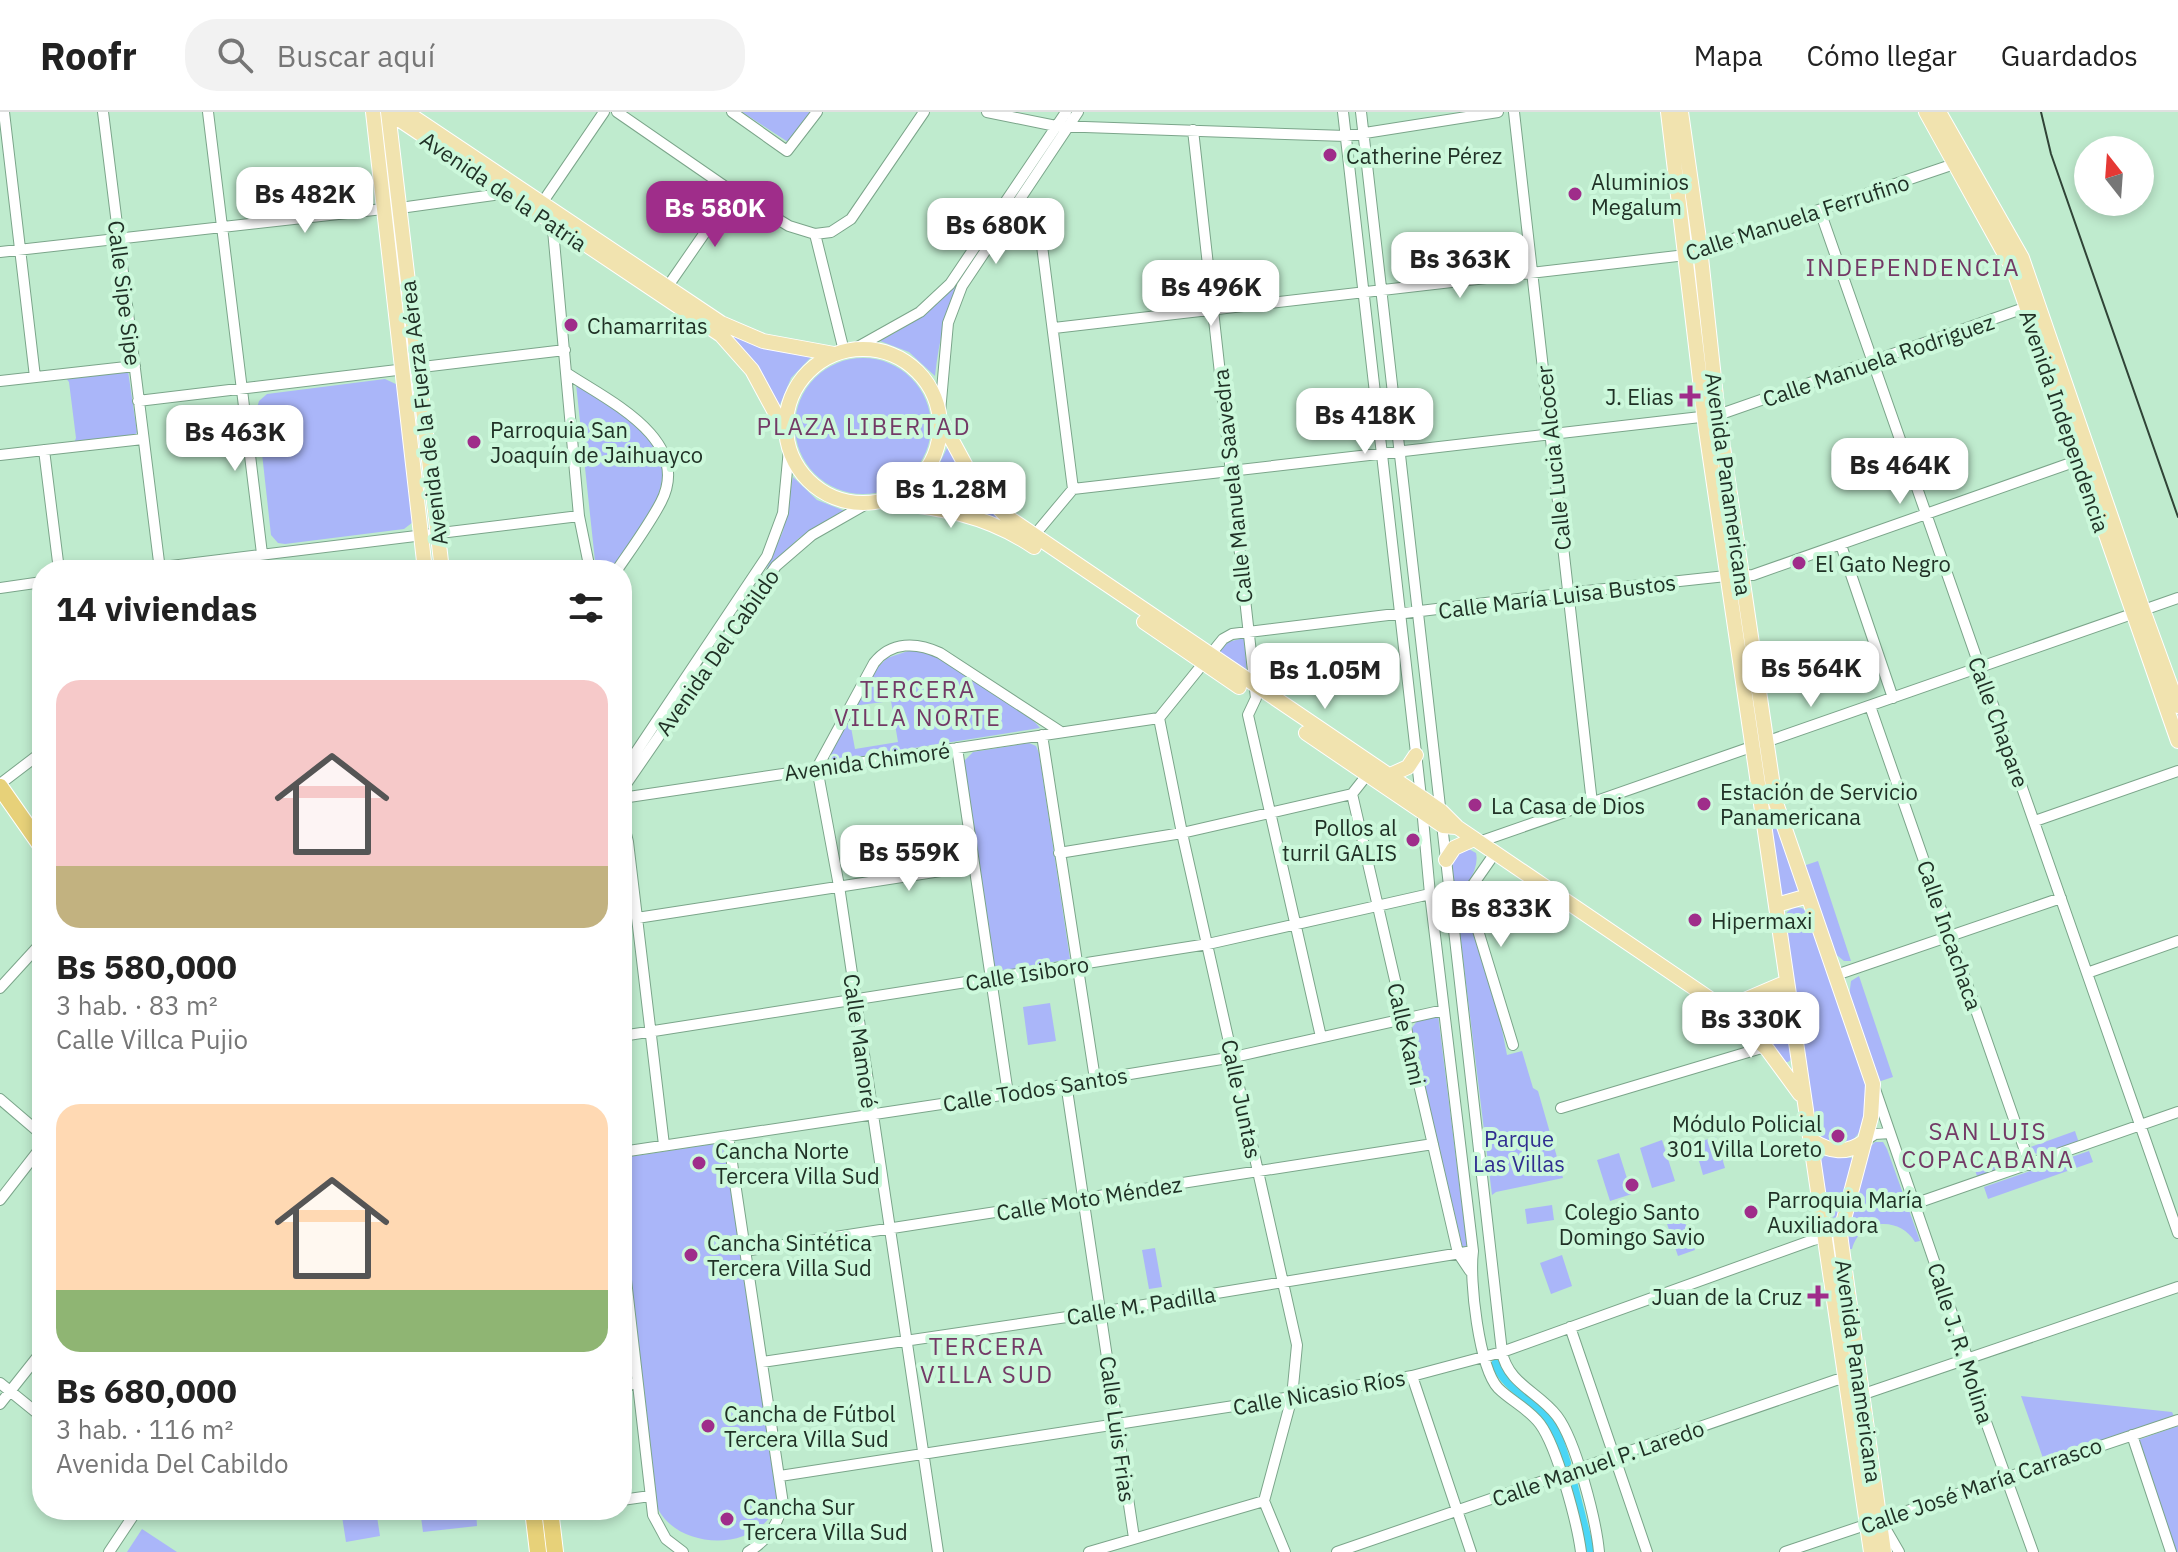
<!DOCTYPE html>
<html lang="es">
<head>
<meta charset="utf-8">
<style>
	:root { --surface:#fff; --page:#f2f2f2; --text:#222; --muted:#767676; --line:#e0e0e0; --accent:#9f2d8a }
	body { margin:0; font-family:"IBM Plex Sans",sans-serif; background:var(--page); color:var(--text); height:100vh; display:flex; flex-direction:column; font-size:30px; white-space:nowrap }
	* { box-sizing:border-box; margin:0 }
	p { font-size:26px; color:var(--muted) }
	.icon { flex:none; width:44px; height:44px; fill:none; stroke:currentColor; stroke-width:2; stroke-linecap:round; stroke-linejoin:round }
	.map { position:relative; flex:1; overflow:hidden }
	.panel { position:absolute; left:32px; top:448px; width:600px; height:960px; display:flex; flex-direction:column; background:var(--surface); border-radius:32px; box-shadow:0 4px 12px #0003 }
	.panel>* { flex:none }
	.needle { width:52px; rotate:343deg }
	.tools { position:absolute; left:2074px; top:24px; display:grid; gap:16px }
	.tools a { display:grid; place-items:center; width:80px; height:80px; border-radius:50%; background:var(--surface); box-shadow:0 4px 12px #0003; font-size:40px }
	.price { position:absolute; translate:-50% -68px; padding:0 18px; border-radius:16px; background:#fff; color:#222; font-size:26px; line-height:52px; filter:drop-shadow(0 2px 4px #0008) }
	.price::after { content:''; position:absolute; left:50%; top:48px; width:24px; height:18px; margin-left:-12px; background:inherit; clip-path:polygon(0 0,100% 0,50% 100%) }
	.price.on { background:var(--accent); color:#fff }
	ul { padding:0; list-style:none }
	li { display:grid; align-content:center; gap:16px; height:424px; padding:0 24px }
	li span { display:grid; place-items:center; height:248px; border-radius:24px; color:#555 }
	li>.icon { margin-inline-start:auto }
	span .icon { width:144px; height:144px; fill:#fffc; stroke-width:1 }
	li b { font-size:34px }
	h2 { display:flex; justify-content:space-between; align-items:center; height:96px; padding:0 24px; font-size:34px }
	header { display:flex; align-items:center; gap:48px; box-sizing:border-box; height:112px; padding:0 40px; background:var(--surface); border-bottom:2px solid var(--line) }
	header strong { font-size:38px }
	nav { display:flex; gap:44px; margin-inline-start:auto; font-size:28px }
	.search { width:560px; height:72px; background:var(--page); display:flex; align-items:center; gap:20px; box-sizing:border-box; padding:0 28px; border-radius:32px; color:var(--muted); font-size:30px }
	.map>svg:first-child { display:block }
	.green { fill:#aab6f9; fill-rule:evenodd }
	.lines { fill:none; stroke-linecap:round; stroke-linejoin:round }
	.canal { stroke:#4ad6f6; stroke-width:10 }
	.minor-casing { stroke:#7ba58a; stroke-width:12 }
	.major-casing { stroke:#fff; stroke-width:16 }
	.highway-casing { stroke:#fff; stroke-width:18 }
	.minor { stroke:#fff; stroke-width:10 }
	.major { stroke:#f1e3af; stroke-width:14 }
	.highway { stroke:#e7d179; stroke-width:16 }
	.tram { stroke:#304437; stroke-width:2 }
	.poi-dot { fill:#9f2d8a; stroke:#ccf8db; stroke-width:3 }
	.labels { text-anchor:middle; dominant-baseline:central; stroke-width:8; stroke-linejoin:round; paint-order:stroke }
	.poi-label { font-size:22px; fill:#203126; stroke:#ccf8db; text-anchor:start }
	.street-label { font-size:22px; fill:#203126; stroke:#ccf8db }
	.park-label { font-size:22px; fill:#302f90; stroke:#ccf8db }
	.neighbourhood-label { font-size:24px; letter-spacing:2px; fill:#733a66; stroke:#ccf8db }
</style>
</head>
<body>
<header>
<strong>Roofr</strong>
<div class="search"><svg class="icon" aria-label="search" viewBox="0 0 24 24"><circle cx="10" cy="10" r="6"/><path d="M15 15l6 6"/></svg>Buscar aquí</div>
<nav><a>Mapa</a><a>Cómo llegar</a><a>Guardados</a></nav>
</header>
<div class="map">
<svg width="2178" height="1440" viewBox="0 0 2178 1440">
	<rect width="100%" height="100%" fill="#bfebce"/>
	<path class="green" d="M 742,0 L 812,0 L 788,30 Z
		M 963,165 C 946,197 939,228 935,264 L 909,240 L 880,229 C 913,212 939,193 963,165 Z
		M 722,218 L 752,232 L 814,242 L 791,266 L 779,295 L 752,249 Z
		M795 314a68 68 0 1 1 136 0a68 68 0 1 1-136 0Z
		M 128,259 L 137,320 L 135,324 L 74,331 L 76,326 L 69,270 L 65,265 Z
		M 385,267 L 398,273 L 413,410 L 404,417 L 285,432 L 278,431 L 271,423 L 257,296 L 259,289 L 267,282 Z
		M 576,272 L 641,316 C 691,363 641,415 613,458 L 596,458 Z
		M 948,334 L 972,377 L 1006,411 L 951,391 L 912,387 L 934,363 Z
		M 793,365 L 817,388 L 845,399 L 799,426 L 766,458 L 783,419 Z
		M 1244,526 L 1247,562 L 1217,543 L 1228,530 Z
		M 908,539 C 915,539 921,539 927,541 C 948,549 1028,599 1040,616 L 832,649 L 828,646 L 829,642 L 878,555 L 887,546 ZM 891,589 L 898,630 L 855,637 L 850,610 L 860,593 Z
		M 1029,631 L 1036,634 L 1039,641 L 1070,847 L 998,860 L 995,858 L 963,650 L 973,640 Z
		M 1760,640 L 1773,703 L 1799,779 L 1780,784 Z
		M 1467,736 L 1476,741 C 1480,758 1464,773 1463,790 L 1498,897 L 1507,943 L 1522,939 L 1533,976 L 1538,979 L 1563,1066 L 1496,1080 L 1492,1083 L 1451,749 L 1457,740 Z
		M 1818,749 L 1851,849 L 1844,849 L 1833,840 L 1803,754 Z
		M 1794,795 L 1802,796 L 1808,801 L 1865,972 C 1868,992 1868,1017 1850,1030 C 1835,1033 1823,1032 1816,1016 L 1785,808 L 1787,800 Z
		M 1859,864 L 1893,965 L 1878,970 L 1849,885 L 1851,869 Z
		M 1778,881 L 1783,886 L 1792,947 L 1788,950 L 1785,950 L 1736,905 L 1737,897 Z
		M 1050,891 L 1056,929 L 1028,933 L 1023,895 Z
		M 1438,903 L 1467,1134 L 1463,1137 L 1411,917 L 1418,908 Z
		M 2075,1019 L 2079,1031 C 2063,1037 2042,1051 2028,1036 Z
		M 1716,1025 L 1725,1056 L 1703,1063 L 1694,1031 Z
		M 1662,1028 L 1675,1069 L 1652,1076 L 1640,1036 Z
		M 1875,1030 L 1883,1030 L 1887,1037 L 1920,1129 L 1915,1130 C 1900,1104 1860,1106 1852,1137 L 1848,1137 L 1849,1110 L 1870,1035 Z
		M 720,1031 L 726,1038 L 777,1390 C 763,1440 680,1440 658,1397 L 622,1091 L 622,1046 Z
		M 2019,1039 C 2020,1058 1993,1061 1978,1067 L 1974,1055 Z
		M 2089,1039 L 2093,1050 L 1988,1087 L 1984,1075 Z
		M 1619,1041 L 1632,1082 L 1610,1089 L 1597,1048 Z
		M 1823,1044 L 1853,1046 L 1838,1104 L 1834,1106 L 1828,1103 L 1820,1050 Z
		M 1552,1093 L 1554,1108 L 1527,1112 L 1525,1097 Z
		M 1681,1100 L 1695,1138 L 1678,1144 L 1665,1106 Z
		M 1155,1136 L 1162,1175 L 1149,1177 L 1142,1138 Z
		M 1562,1143 L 1572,1174 L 1551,1182 L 1540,1151 Z
		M 2021,1284 L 2172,1300 L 2174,1304 L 2044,1349 Z
		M 2178,1314 L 2178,1440 L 2174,1440 L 2138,1328 Z
		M 341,1398 L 376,1398 L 380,1424 L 346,1430 Z
		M 420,1398 L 476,1398 L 477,1414 L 423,1420 Z
		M 142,1417 L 177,1440 L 127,1440 Z"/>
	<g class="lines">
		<path class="canal" d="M 1496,1252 C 1506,1274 1525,1282 1541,1299 C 1556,1314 1560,1332 1566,1351
			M 1572,1370 L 1590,1440"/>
		<g class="minor-casing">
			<path id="minor" d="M 4,0 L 35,265
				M 103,0 L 160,458
				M 208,0 L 264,458
				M 617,0 L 733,80 L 789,114 L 815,122 L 831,120 L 851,107 L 924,0
				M 732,0 L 787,39 L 817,0
				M 987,0 L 1056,14 L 1346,24 L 1498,0
				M 1343,0 L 1421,685 L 1430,782 L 1473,1139 C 1469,1168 1479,1255 1498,1276 C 1511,1289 1529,1297 1540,1312 C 1557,1335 1577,1410 1581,1440
				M 1361,0 L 1502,1240 C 1508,1272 1539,1280 1557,1304 C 1576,1329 1596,1408 1599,1440
				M 1514,0 L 1592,691
				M 1193,18 L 1256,586 L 1248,603 L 1321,925
				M 1018,92 L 1035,104 L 1040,118 L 1073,377
				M 540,94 L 604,0
				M 400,96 L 508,81
				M 1820,99 L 2178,1121
				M 558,107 L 553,118 L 579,404 L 590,458
				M 815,122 L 844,239
				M 0,140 L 383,97
				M 668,174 L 733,80
				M 1054,216 L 1686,143 L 1960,50
				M 854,237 L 920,200 L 950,172 L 1066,0
				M 568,262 C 609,289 693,328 661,390 C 649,413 632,436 617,458
				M 0,269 L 135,254
				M 138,289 L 565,238
				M 940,300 L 948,211 L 962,174 L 1078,0
				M 44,338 L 59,458
				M 0,343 L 143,327
				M 1032,426 L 1073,377 L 1718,303 L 2030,194
				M 1841,433 L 1893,586
				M 138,458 L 579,404
				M 0,476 L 42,470
				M 1870,594 L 2030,1053
				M 1042,623 L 1095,967
				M 957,636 L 1008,982
				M 817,656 L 839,774 L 938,1440
				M 817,656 L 874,551 C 891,529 917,530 940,541 L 1061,620
				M 622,661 L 767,444 L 783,401 L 789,337
				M 0,672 L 42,640
				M 622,678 L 776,454 L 812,423 L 868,391
				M 1352,682 L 1458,1141 L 1470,1159
				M 622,686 L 1159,606
				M 622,706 L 628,730 L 664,1033
				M 2035,709 L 2178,659
				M 1479,730 L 2178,486
				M 1059,741 L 1182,721 L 1352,682 L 1371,658
				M 1495,741 L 1472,774 L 1469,789 L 1513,933
				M 637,806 L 973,754
				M 2087,861 L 2178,829
				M 1836,863 L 2061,786
				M 0,876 L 42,830
				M 622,924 L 1208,832 L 1430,782
				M 1066,971 L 1134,1426
				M 1875,977 L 1967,1245 L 1969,1263 L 2033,1440
				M 0,987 L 42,1023
				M 1561,996 L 1765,935
				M 728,1024 L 783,1392 C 777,1414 768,1428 748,1440
				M 1865,1029 L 1875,1022 L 1890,1021
				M 622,1040 L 1008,982 L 1234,945 L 1444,898
				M 0,1088 L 42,1034
				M 1914,1092 L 2178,1000
				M 622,1133 L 653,1403 L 666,1427 L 683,1440
				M 745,1139 L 1433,1032
				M 1570,1215 L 1647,1440
				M 762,1250 L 1101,1200 L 1473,1139
				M 1412,1264 L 1471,1440
				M 0,1271 L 42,1305
				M 622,1274 L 637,1271
				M 1858,1284 L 2178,1175
				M 0,1292 L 42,1239
				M 2132,1323 L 2171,1440
				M 780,1364 L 1292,1285 L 1412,1264 L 1502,1240 L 1813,1128 L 1840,1122
				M 622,1388 L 650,1384
				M 1881,1409 L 1899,1440
				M 109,1440 L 137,1398
				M 1089,1440 L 1264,1389
				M 1285,1440 L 1264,1389 L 1292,1285 L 1297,1233 L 1182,721 L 1159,606 L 1223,527 L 1232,522 L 1568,481 L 1726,464 L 1753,463 L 2085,346
				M 1337,1440 L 1836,1268 L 1850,1267
				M 1785,1440 L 2178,1308"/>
		</g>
		<g class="major-casing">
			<path id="major" d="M 373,0 L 425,458
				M 388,0 L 442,458
				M 392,0 L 397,6 L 721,223 L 752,258 L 786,321
				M 406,0 L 721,211 L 763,229 L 834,242
				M 1668,0 L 1706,318 L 1871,1440
				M 1681,0 L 1699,127 L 1717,294 L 1775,688 L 1873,972 L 1871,1005 L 1840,1122 L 1884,1440
				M 1926,0 L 2014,159 L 2178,629
				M 1939,0 L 2022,146 L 2143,498 L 2178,594
				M786 314a77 77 0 1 1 154 0a77 77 0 1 1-154 0Z
				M 941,308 L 974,369 L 1006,404 L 1421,685 L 1441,699 L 1457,715 L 1728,899 L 1731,906 L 1767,937 L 1800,982
				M 880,389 C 938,396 984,401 1034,435
				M 1144,510 L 1239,575
				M 1306,621 L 1443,714 L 1456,715
				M 1388,664 L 1408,655 L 1416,643
				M 1446,748 L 1454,736 L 1474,727
				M 1776,793 L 1808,784
				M 1728,899 L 1735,892 L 1787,870
				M 1811,1028 C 1830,1040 1846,1043 1865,1029"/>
		</g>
		<g class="highway-casing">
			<path id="highway" d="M 0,675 L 42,735
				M 533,1398 L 538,1440
				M 550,1398 L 555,1440"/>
		</g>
		<use href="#minor" class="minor"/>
		<use href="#major" class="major"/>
		<use href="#highway" class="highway"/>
		<path class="tram" d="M 2041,0 L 2051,42 L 2178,405"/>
	</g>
	<g class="poi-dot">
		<circle cx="1330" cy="43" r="8"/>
		<circle cx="1575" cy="82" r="8"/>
		<circle cx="571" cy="213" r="8"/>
		<path d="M1686 272h8v8h8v8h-8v8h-8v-8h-8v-8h8z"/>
		<circle cx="474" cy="330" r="8"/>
		<circle cx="1799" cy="451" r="8"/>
		<circle cx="1704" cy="692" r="8"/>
		<circle cx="1475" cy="693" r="8"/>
		<circle cx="1413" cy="728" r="8"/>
		<circle cx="1695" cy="808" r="8"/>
		<circle cx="1838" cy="1024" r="8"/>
		<circle cx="699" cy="1051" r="8"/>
		<circle cx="1632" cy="1073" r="8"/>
		<circle cx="1751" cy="1100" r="8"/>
		<circle cx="691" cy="1143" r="8"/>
		<path d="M1814 1172h8v8h8v8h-8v8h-8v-8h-8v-8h8z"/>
		<circle cx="708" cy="1314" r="8"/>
		<circle cx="727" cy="1407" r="8"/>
	</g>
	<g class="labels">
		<g class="poi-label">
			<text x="1346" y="43">Catherine Pérez</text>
			<text x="1591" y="69">Aluminios<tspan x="1591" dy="25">Megalum</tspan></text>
			<text x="587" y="213">Chamarritas</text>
			<text x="1674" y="284" text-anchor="end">J. Elias</text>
			<text x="490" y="317">Parroquia San<tspan x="490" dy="25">Joaquín de Jaihuayco</tspan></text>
			<text x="1815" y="451">El Gato Negro</text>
			<text x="1720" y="679">Estación de Servicio<tspan x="1720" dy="25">Panamericana</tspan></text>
			<text x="1491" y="693">La Casa de Dios</text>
			<text x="1397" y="715" text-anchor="end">Pollos al<tspan x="1397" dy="25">turril GALIS</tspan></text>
			<text x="1711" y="808">Hipermaxi</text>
			<text x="1822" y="1011" text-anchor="end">Módulo Policial<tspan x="1822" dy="25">301 Villa Loreto</tspan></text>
			<text x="715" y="1038">Cancha Norte<tspan x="715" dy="25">Tercera Villa Sud</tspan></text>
			<text x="1767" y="1087">Parroquia María<tspan x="1767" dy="25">Auxiliadora</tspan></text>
			<text x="1632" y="1099" text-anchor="middle">Colegio Santo<tspan x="1632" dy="25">Domingo Savio</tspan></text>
			<text x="707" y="1130">Cancha Sintética<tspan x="707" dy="25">Tercera Villa Sud</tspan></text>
			<text x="1802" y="1184" text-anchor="end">Juan de la Cruz</text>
			<text x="724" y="1301">Cancha de Fútbol<tspan x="724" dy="25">Tercera Villa Sud</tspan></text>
			<text x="743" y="1394">Cancha Sur<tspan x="743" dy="25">Tercera Villa Sud</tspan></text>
		</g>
		<g class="street-label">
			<text transform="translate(504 79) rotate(34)">Avenida de la Patria</text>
			<text transform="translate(1797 105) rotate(-18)">Calle Manuela Ferrufino</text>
			<text transform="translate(125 181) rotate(83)">Calle Sipe Sipe</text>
			<text transform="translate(1878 248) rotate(-19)">Calle Manuela Rodriguez</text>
			<text transform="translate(423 301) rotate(-97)">Avenida de la Fuerza Aérea</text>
			<text transform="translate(2065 309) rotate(71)">Avenida Independencia</text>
			<text transform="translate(1553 346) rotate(-96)">Calle Lucia Alcocer</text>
			<text transform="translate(1729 372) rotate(82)">Avenida Panamericana</text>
			<text transform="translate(1232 374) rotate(-96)">Calle Manuela Saavedra</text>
			<text transform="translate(1557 484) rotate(-7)">Calle María Luisa Bustos</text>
			<text transform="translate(717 540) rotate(-55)">Avenida Del Cabildo</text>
			<text transform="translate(1999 610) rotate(70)">Calle Chapare</text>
			<text transform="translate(867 649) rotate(-8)">Avenida Chimoré</text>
			<text transform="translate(1950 823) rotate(71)">Calle Incachaca</text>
			<text transform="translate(1027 861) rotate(-9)">Calle Isiboro</text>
			<text transform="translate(1407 922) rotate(77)">Calle Kami</text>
			<text transform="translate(861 929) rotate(82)">Calle Mamoré</text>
			<text transform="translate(1035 977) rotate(-9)">Calle Todos Santos</text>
			<text transform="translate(1242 987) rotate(78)">Calle Juntas</text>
			<text transform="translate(1089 1086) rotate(-9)">Calle Moto Méndez</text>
			<text transform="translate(1141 1193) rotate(-9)">Calle M. Padilla</text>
			<text transform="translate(1961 1231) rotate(72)">Calle J. R. Molina</text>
			<text transform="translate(1859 1259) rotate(82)">Avenida Panamericana</text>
			<text transform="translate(1319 1280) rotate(-10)">Calle Nicasio Ríos</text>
			<text transform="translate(1118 1317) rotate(82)">Calle Luis Frias</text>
			<text transform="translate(1598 1351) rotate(-19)">Calle Manuel P. Laredo</text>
			<text transform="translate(1981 1373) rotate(-19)">Calle José María Carrasco</text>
		</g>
		<g class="park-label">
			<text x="1519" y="1026">Parque<tspan x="1519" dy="25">Las Villas</tspan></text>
		</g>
		<g class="neighbourhood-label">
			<text x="1913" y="155">INDEPENDENCIA</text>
			<text x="864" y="314">PLAZA LIBERTAD</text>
			<text x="918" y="577">TERCERA<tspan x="918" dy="28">VILLA NORTE</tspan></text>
			<text x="1988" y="1019">SAN LUIS<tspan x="1988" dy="28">COPACABANA</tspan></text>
			<text x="987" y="1234">TERCERA<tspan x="987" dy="28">VILLA SUD</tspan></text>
		</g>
	</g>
</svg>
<div class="tools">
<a><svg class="needle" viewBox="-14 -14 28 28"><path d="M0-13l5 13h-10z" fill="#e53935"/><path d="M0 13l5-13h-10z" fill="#767676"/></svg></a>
</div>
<b class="price" style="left:305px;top:123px">Bs 482K</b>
<b class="price on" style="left:715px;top:137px">Bs 580K</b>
<b class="price" style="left:996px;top:154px">Bs 680K</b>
<b class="price" style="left:1460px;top:188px">Bs 363K</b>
<b class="price" style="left:1211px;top:216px">Bs 496K</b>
<b class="price" style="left:1365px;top:344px">Bs 418K</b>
<b class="price" style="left:235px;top:361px">Bs 463K</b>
<b class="price" style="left:1900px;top:394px">Bs 464K</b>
<b class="price" style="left:951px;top:418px">Bs 1.28M</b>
<b class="price" style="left:1811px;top:597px">Bs 564K</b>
<b class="price" style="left:1325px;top:599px">Bs 1.05M</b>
<b class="price" style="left:909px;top:781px">Bs 559K</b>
<b class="price" style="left:1501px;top:837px">Bs 833K</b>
<b class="price" style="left:1751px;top:948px">Bs 330K</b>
<section class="panel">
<h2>14 viviendas<svg class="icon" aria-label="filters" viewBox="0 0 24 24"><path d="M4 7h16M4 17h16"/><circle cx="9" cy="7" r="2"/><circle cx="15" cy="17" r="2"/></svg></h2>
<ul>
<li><span style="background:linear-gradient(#f6c9c9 75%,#c2b280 0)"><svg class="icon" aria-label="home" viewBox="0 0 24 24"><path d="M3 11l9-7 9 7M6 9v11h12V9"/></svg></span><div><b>Bs 580,000</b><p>3 hab. · 83 m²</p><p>Calle Villca Pujio</p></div></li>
<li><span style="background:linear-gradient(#ffd9b3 75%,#8fb573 0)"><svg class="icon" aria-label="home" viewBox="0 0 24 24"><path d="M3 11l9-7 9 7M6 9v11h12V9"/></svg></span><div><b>Bs 680,000</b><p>3 hab. · 116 m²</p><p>Avenida Del Cabildo</p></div></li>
</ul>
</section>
</div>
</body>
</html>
